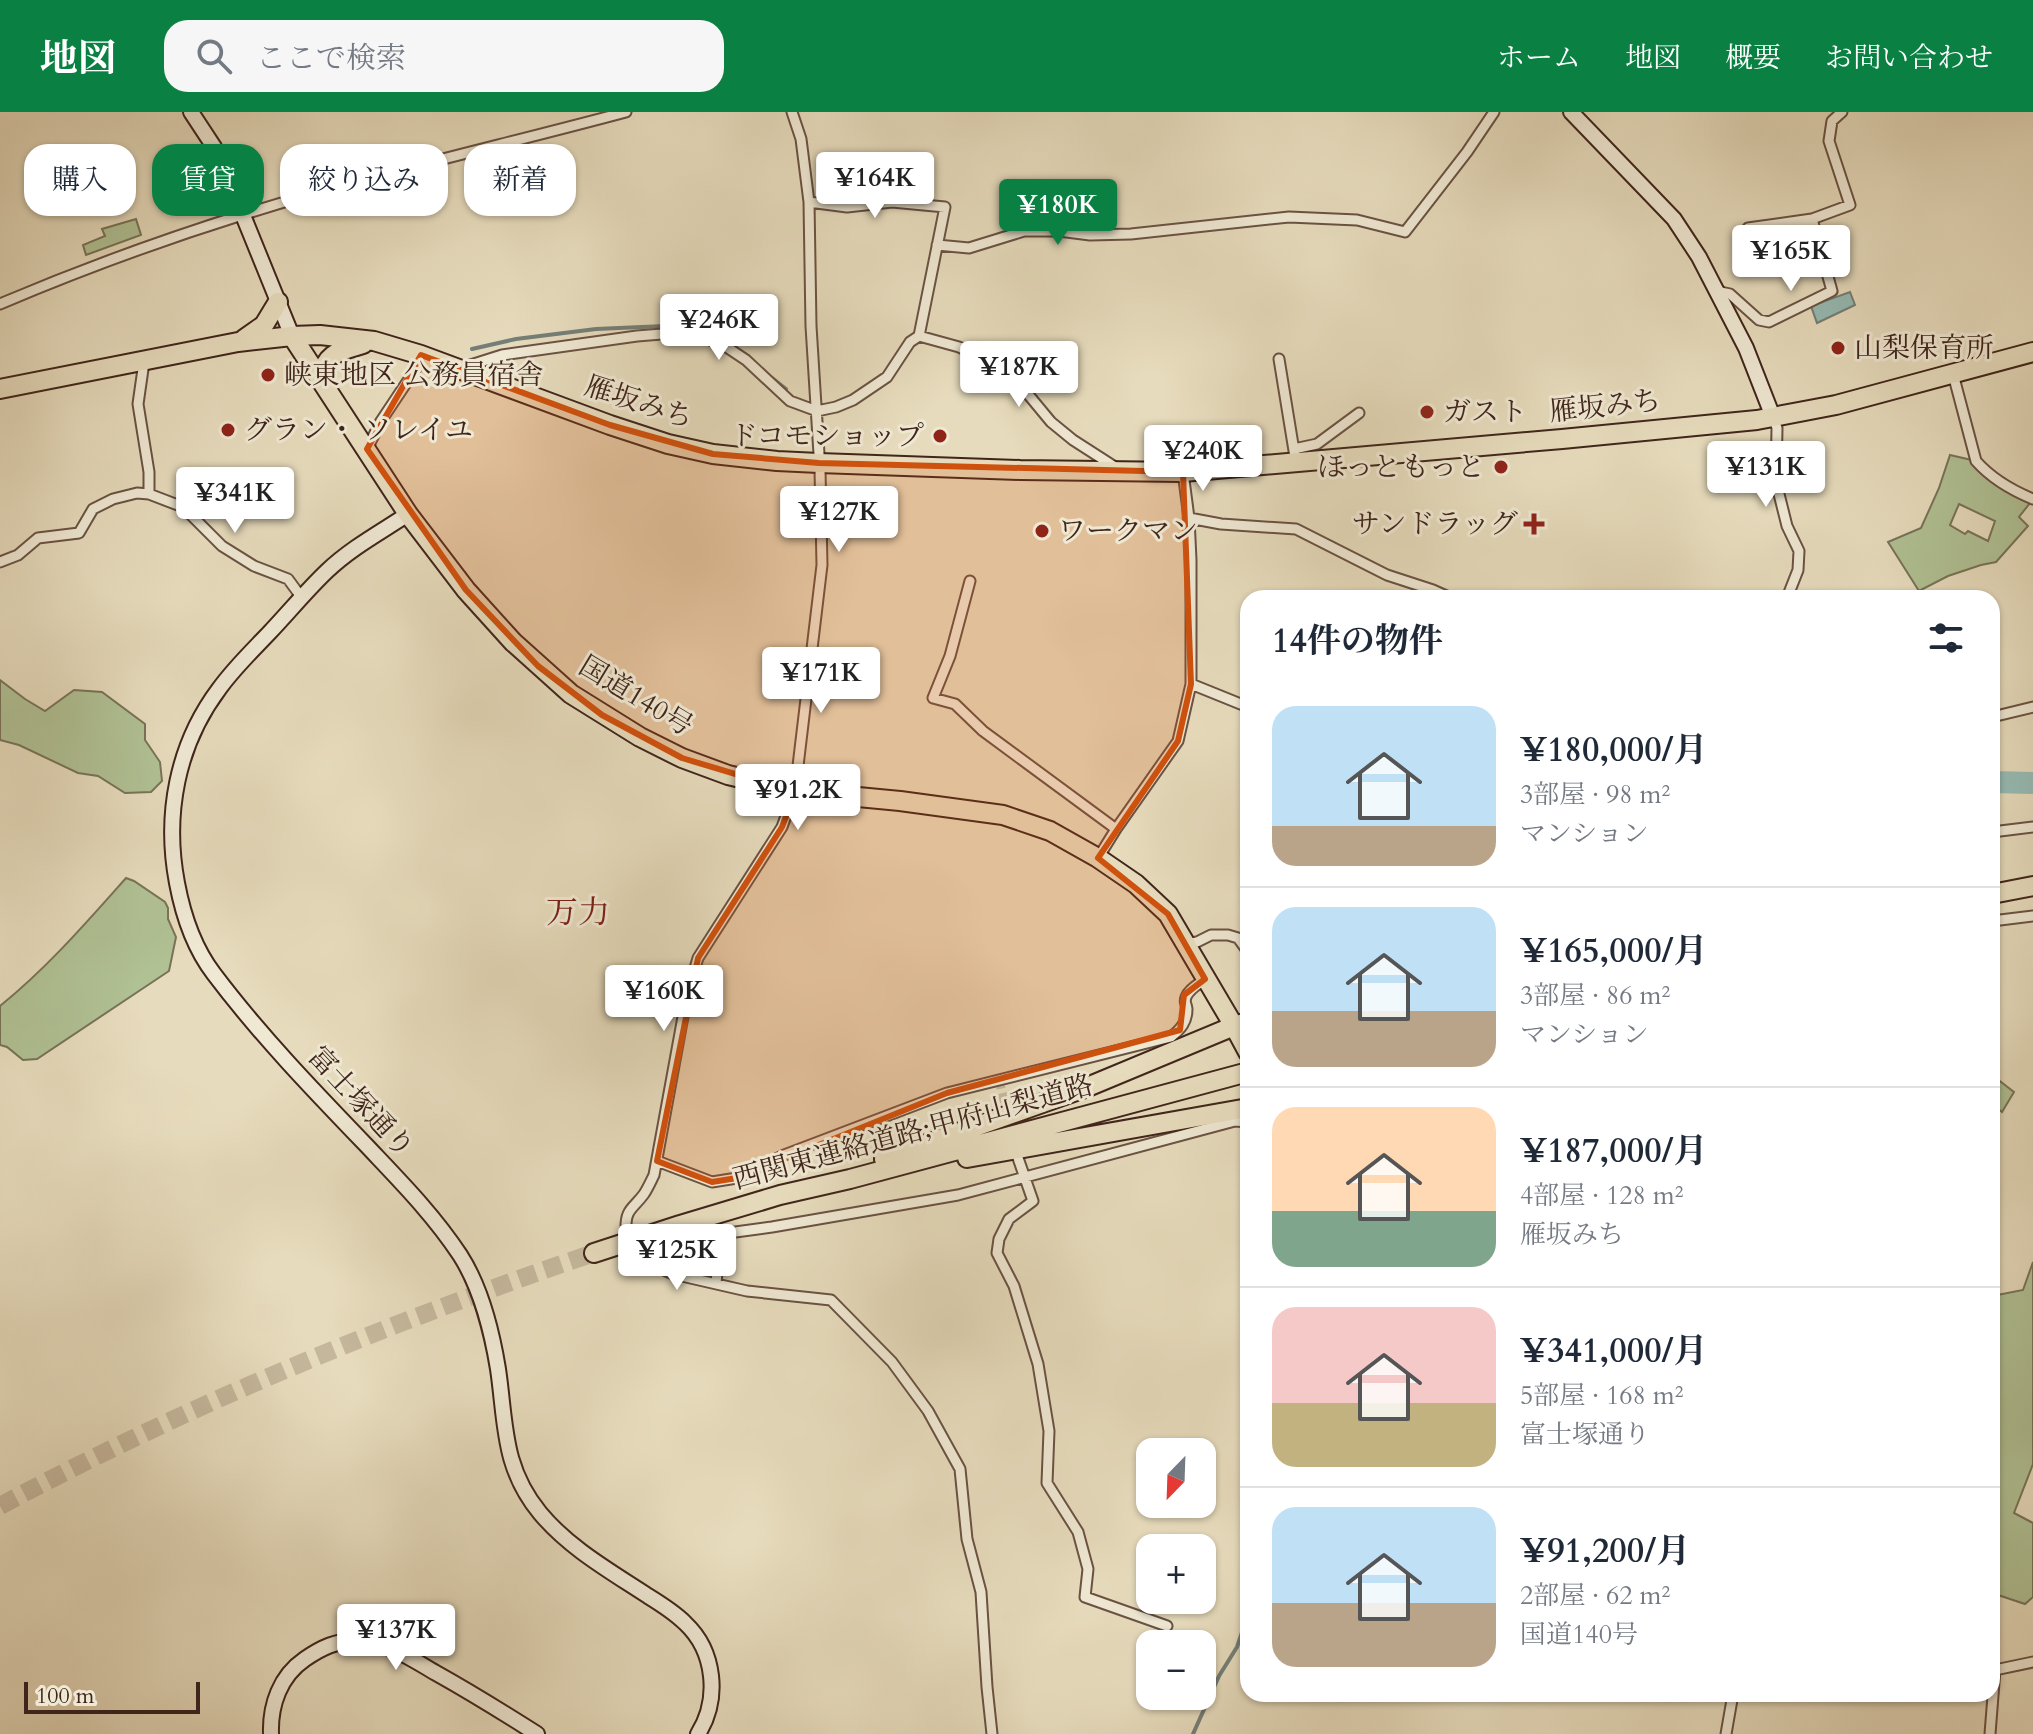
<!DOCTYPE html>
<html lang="ja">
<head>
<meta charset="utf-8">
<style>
	:root { --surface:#fff; --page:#f6f6f7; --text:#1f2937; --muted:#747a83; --line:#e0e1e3; --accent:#0b8043 }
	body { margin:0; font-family:Cardo,"Noto Serif JP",serif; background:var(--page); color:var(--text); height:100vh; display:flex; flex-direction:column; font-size:30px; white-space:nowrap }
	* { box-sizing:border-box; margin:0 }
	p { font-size:26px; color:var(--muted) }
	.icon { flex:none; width:44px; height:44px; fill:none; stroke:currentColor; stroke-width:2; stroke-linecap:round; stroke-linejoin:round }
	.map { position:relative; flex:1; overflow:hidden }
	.sheet { position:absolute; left:1240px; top:478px; width:760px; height:1112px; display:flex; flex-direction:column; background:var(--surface); border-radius:24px; box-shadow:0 2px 6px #0004 }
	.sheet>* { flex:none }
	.banner { position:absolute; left:24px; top:32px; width:760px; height:72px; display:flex; gap:16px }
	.needle { width:52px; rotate:203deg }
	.fabs { position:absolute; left:1136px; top:1326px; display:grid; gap:16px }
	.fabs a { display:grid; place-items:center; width:80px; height:80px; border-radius:16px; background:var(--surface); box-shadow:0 2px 6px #0004; font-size:40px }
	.scale { position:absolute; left:24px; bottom:20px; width:176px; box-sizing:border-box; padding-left:8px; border:4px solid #40251b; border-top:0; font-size:22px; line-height:28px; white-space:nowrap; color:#40251b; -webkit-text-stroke:6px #efe8d3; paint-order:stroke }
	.price { position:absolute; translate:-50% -68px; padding:0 18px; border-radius:8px; background:#fff; color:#222; font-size:26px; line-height:52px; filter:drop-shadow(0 2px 4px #0008) }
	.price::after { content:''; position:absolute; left:50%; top:48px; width:24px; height:18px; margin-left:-12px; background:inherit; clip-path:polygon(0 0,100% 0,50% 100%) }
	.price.selected { background:var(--accent); color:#fff }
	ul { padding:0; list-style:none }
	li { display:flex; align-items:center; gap:24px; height:200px; padding:0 32px }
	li+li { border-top:2px solid var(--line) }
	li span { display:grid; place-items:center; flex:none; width:224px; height:160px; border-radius:24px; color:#555 }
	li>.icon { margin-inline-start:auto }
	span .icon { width:96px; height:96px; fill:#fffc; stroke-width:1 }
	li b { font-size:34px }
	h2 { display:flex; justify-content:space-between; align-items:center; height:96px; padding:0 32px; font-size:34px }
	.pill { padding:0 28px; border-radius:24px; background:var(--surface); box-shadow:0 2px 6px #0004; font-size:28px; line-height:72px }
	.pill.selected { background:var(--accent); color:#fff }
	header { display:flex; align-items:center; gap:48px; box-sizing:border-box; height:112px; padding:0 40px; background:var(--accent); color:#fff }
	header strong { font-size:38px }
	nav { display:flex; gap:44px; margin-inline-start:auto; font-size:28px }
	.search { width:560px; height:72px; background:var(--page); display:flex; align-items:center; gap:20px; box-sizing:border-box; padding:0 28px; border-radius:24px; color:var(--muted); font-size:30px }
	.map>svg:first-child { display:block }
	.green { fill:#b0c194; stroke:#787358; stroke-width:2; fill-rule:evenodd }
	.water { fill:#96bbb4; stroke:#747f77; stroke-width:2 }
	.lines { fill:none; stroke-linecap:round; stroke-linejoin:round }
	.stream { stroke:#747f77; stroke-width:4 }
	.river { stroke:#96bbb4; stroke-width:22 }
	.street-tunnel { stroke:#c5b79c; stroke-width:9; stroke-dasharray:9 4.5; stroke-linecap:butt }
	.highway-tunnel { stroke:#c5b79c; stroke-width:18; stroke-dasharray:18 9; stroke-linecap:butt }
	.street-casing { stroke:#6a5243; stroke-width:13 }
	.secondary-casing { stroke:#40251b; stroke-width:18 }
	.highway-casing { stroke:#40251b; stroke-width:22 }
	.street { stroke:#efe8d3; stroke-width:9 }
	.secondary { stroke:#efe8d3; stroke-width:14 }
	.highway { stroke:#e6dbbc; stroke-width:18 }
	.marked { fill:#cf510e; fill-opacity:0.2; stroke:#cf510e; stroke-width:6; stroke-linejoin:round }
	.poi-dot { fill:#8f2418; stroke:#efe8d3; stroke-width:3 }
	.labels { text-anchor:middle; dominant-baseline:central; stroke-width:6; stroke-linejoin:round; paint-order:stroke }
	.poi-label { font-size:28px; fill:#40251b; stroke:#efe8d3; text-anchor:start }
	.street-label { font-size:28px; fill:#40251b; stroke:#efe8d3 }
	.quarter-label { font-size:32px; fill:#7a1f14; stroke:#efe8d3 }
</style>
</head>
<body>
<header>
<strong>地図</strong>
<div class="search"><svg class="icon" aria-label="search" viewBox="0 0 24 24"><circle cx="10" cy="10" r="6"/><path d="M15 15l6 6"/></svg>ここで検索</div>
<nav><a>ホーム</a><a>地図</a><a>概要</a><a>お問い合わせ</a></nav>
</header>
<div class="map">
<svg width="2033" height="1622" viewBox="0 0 2033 1622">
	<rect width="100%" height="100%" fill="#e6dbbc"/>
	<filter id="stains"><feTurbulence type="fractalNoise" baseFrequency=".0025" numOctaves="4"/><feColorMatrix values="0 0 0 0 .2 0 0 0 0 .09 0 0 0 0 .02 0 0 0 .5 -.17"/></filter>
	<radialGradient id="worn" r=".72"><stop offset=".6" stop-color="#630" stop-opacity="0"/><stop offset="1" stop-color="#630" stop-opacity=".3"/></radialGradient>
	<path class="green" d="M 136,107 L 141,123 L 86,143 L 83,133 L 105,124 L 102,117 Z
		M 1950,343 L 1976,349 L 2033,387 L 2019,405 L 2028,414 L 1996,450 L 1981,453 L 1948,464 L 1919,479 L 1888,430 L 1921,416 L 1939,376 ZM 1959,392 L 1995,409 L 1988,429 L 1968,419 L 1965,422 L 1950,413 Z
		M 0,568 L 25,587 L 45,599 L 74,578 L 102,580 L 145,612 L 145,628 L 160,650 L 162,669 L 151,680 L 125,681 L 98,664 L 78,661 L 19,633 L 0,628 Z
		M 126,766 L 134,769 L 165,790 L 168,796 L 168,807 L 176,825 L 169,859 L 37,947 L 23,948 L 7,935 L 0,933 L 0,894 C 47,856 86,811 126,766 Z
		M 1992,963 L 2014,980 L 2002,1000 L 1992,992 Z
		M 2033,1150 L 2033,1352 L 2014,1401 L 2033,1411 L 2033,1485 L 2025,1492 L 1992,1481 L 1992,1184 L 2023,1178 Z"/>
	<path class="water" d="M 1850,180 L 1855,193 L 1817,211 L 1811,194 Z"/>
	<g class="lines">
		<path class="stream" d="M 472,237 L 516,227 L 596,217 L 688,213 L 716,226
			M 772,266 L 786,277
			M 1193,1622 L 1219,1564 L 1237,1535 L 1248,1503"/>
		<path class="river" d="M 1992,670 L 2033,671"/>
		<path class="street-tunnel" d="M 999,968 L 1008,1004"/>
		<path class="highway-tunnel" d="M 0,1394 C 190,1292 390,1210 594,1141"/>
		<g class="street-casing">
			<path id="street" d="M 1748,116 L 1812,107 L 1850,93 L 1829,29 L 1832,9 L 1842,0
				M 937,133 L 969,136 L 1024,119 L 1059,119 L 1090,123 L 1131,122 L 1289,105 L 1357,108 L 1405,120 L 1467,40 L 1494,0
				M 1716,179 L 1730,182 L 1759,208 L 1769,210 L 1832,179 L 1812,107
				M 0,192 C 80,158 162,128 245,102 C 370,63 499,34 626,0
				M 919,224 L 959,235 L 993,252 L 1022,275 L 1051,310 L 1073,328 L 1115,355
				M 1279,247 L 1296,351
				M 144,250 L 138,292 L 149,360 L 149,382
				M 461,256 L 502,243 L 637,224 L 687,220 L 722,232 L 746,248 L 790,289 L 817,299 L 836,295 L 853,288 L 887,265 L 910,230 L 919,224 L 945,95 L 892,90 L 847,95 L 809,90
				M 1953,262 L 1976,349 C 1992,367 2011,378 2033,387
				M 1773,305 L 1777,316 L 1776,370 L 1787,414 L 1799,439 L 1798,458 L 1787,486
				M 367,337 L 381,309 L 415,258 L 421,243
				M 1294,337 L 1317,332 L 1359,301
				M 1189,406 L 1221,412 L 1296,417 L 1387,463 L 1433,478 L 1451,486
				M 0,450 L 18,443 L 38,426 L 79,421 L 93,397 L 113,387 L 137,381 L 149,382 L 183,395 L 222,434 L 254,454 L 288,467 L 302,486
				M 970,469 L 950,544 L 933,586 L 955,592 L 983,619 L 1116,717
				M 1191,572 L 1248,595
				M 1992,605 L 2033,595
				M 1992,720 L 2033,715
				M 1098,746 L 1116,717 L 1178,629 L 1191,572 L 1191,448 L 1189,406 L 1183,360
				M 1992,809 L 2033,804
				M 1184,832 L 1197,830 L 1211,823 L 1228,823 L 1238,826 L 1248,840
				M 1018,1046 L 1033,1089 L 1009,1107 L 999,1127 L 997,1141 L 1014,1174 L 1038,1252 L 1049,1319 L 1047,1371 L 1078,1420 L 1088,1457 L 1085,1485 L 1167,1514
				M 657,1049 L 712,1070 L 737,1066 L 784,1043 L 947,981 L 1171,925 C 1181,917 1187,910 1187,897 C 1186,890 1184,891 1186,885 C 1189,877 1199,872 1205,867
				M 626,1118 C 625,1097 633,1097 644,1082 C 648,1076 651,1069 654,1063 L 687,883 L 698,846 L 782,715 L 795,679 L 822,453 L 820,358 L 811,214 L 809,90 L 801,27 L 792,0
				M 631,1136 L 646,1150 L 673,1162 L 747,1179 L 831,1188 L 892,1250 L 928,1299 L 960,1357 L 967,1427 L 981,1480 L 987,1575 L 992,1622
				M 716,1171 L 720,1130 L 728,1121 L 772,1115 L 958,1083 L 1235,1009 L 1248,1010
				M 1992,1545 L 1995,1558
				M 1726,1622 L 1733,1582
				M 1990,1622 L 1995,1558 L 2033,1550"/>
		</g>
		<g class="secondary-casing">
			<path id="secondary" d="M 191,0 L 214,35 L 223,54 L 292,224
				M 1571,0 L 1674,107 L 1699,145 L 1746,236 L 1773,305
				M 408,402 C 381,420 351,436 327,459 C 307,478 289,500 270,520 C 253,538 234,556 219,577 C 177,633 164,703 177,771 C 183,803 194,836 214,862 C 260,923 313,978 366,1033 C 399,1068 433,1102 460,1143 C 480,1174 492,1220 498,1257 C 506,1311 502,1355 540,1401 C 569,1436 610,1459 648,1484 C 661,1492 674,1500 685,1511 C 715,1539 720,1587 698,1622
				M 271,1622 C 270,1593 280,1564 305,1547 C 321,1536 337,1528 357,1529 C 386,1529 412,1547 436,1561 C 470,1580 504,1601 537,1622"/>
		</g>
		<g class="highway-casing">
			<path id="highway" d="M 292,224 L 408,402 L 466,478 L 513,530 L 571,582 L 640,625 L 682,646 L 728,663 L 795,679 L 900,689 L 1003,703 L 1050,719 L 1098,746 L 1136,772 L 1168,802 L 1234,914 L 1248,940
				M 244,227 L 264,213 L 278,190
				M 320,267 C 326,240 340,239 363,232
				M 0,277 L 238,230 L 292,224 L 320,223 L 374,229 L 421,243 L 610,313 L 668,332 L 713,342 L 777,349 L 819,351 L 1020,358 L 1183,360 L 1562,327 L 1757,308 L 1836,293 L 2033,240
				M 1992,782 L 2033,774
				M 967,1046 L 1248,996
				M 884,1047 L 1085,976 L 1234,914 L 1248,910
				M 594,1141 L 680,1113 L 780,1083 L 850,1067 L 1248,960"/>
		</g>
		<use href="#street" class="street"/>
		<use href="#secondary" class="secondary"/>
		<use href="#highway" class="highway"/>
	</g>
	<path class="marked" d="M 421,243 L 610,313 L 713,342 L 819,351 L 1183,360 L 1191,572 L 1178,629 L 1098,746 L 1168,802 L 1205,867 L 1184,883 L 1180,918 L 947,981 L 737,1066 L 712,1070 L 657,1049 L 698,846 L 782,715 L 795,680 L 682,646 L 602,603 L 538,554 L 466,478 L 367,337 Z"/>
	<g class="poi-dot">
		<circle cx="1838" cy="236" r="8"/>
		<circle cx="268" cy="263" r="8"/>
		<circle cx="1427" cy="300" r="8"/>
		<circle cx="228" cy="318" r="8"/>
		<circle cx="940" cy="324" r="8"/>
		<circle cx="1501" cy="355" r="8"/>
		<path d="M1530 400h8v8h8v8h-8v8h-8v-8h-8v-8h8z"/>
		<circle cx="1042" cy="419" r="8"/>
	</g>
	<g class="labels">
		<g class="poi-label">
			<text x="1854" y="236">山梨保育所</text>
			<text x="284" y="263">峡東地区 公務員宿舎</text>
			<text x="1443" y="300">ガスト</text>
			<text x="244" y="318">グラン・ ソレイユ</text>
			<text x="924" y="324" text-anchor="end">ドコモショップ</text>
			<text x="1485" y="355" text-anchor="end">ほっともっと</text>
			<text x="1518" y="412" text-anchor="end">サンドラッグ</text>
			<text x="1058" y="419">ワークマン</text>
		</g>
		<g class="street-label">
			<text transform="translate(639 290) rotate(18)">雁坂みち</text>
			<text transform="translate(1605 294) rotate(-6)">雁坂みち</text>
			<text transform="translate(636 584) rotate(31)">国道140号</text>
			<text transform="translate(361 990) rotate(47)">富士塚通り</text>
			<text transform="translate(913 1020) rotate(-15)">西関東連絡道路;甲府山梨道路</text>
		</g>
		<g class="quarter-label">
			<text x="578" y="801">万力</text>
		</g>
	</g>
	<rect width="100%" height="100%" filter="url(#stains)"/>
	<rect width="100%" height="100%" fill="url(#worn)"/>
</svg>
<div class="fabs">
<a><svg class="needle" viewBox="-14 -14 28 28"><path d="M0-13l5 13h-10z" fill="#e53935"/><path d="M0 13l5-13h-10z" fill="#747a83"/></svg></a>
<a>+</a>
<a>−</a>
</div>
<div class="scale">100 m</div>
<b class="price" style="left:875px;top:108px">¥164K</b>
<b class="price selected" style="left:1058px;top:135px">¥180K</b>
<b class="price" style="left:1791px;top:181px">¥165K</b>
<b class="price" style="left:719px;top:250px">¥246K</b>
<b class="price" style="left:1019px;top:297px">¥187K</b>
<b class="price" style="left:1203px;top:381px">¥240K</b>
<b class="price" style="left:1766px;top:397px">¥131K</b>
<b class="price" style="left:235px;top:423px">¥341K</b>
<b class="price" style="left:839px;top:442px">¥127K</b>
<b class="price" style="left:821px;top:603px">¥171K</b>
<b class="price" style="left:798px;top:720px">¥91.2K</b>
<b class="price" style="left:664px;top:921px">¥160K</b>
<b class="price" style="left:677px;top:1180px">¥125K</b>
<b class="price" style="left:396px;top:1560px">¥137K</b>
<div class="banner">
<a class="pill">購入</a>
<a class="pill selected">賃貸</a>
<a class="pill">絞り込み</a>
<a class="pill">新着</a>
</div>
<section class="sheet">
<h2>14件の物件<svg class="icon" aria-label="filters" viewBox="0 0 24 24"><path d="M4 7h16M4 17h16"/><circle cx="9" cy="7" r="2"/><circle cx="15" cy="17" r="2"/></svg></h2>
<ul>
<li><span style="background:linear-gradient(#bfe0f5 75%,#b9a48a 0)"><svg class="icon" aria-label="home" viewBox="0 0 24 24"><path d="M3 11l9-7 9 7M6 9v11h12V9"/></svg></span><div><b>¥180,000/月</b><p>3部屋 · 98 m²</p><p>マンション</p></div></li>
<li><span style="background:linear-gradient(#bfe0f5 65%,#b9a48a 0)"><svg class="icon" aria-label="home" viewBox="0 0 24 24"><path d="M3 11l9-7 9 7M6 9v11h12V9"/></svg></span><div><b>¥165,000/月</b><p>3部屋 · 86 m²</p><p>マンション</p></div></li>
<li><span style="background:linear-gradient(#ffd9b3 65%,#7fa58c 0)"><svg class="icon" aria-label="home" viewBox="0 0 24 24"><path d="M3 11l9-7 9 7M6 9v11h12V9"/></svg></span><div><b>¥187,000/月</b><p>4部屋 · 128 m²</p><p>雁坂みち</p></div></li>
<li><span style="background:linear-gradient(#f6c9c9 60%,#c2b280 0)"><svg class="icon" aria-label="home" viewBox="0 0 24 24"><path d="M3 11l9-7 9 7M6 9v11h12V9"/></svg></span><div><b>¥341,000/月</b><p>5部屋 · 168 m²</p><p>富士塚通り</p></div></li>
<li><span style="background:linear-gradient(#bfe0f5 60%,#b9a48a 0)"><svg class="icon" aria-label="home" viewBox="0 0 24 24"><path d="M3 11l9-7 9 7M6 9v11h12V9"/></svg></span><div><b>¥91,200/月</b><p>2部屋 · 62 m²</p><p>国道140号</p></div></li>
</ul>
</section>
</div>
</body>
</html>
